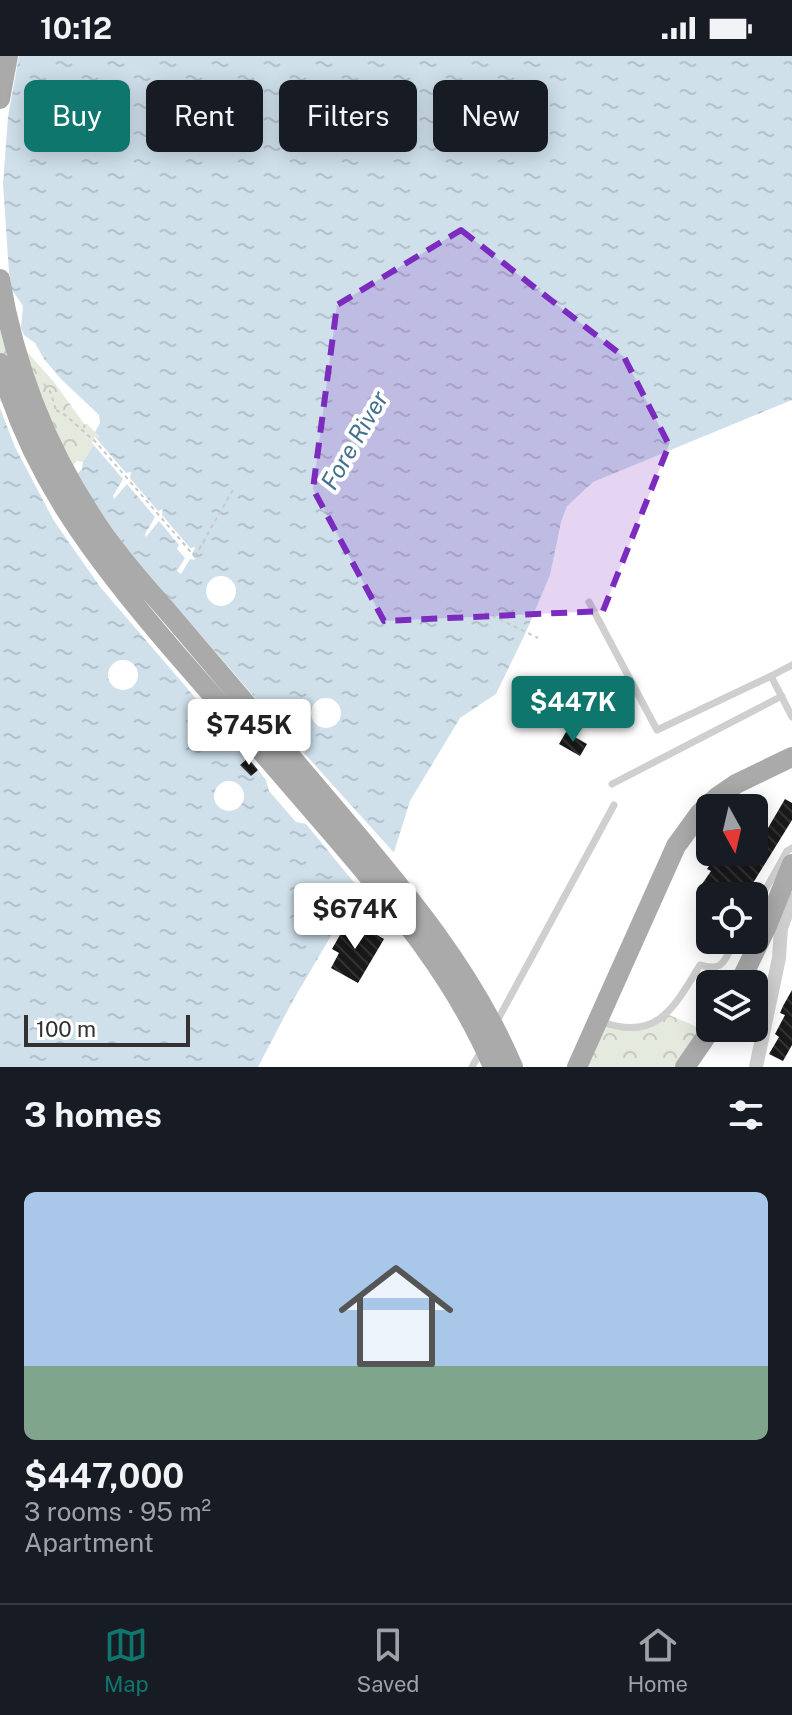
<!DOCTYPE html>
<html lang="en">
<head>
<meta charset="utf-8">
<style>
	:root { --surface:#171b24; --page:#242831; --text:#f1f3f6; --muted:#9ea1a6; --line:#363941; --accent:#0f766e }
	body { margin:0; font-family:"Public Sans",sans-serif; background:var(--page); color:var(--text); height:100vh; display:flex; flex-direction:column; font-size:30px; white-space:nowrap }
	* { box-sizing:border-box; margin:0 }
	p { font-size:26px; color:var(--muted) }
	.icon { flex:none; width:44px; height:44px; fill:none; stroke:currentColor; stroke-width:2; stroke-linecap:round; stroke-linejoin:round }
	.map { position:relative; height:1011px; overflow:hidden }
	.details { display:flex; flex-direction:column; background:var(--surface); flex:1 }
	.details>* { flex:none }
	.guide { position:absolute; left:24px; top:24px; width:744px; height:72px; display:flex; gap:16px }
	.needle { width:52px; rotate:172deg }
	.controls { position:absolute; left:696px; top:738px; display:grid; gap:16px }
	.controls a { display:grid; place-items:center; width:72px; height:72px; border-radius:12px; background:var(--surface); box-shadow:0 4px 20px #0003; font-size:40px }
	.scale { position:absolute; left:24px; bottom:20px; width:166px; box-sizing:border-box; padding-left:8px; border:4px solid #323232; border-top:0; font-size:22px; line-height:28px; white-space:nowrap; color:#323232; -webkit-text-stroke:6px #fff; paint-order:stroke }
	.price { position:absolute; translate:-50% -68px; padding:0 18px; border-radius:8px; background:#fff; color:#222; font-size:26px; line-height:52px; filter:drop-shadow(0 2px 4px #0008) }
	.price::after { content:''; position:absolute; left:50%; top:48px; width:24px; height:18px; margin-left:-12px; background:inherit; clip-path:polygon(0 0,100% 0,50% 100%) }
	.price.active { background:var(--accent); color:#fff }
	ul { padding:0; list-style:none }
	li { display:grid; align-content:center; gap:16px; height:424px; padding:0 24px }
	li+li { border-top:2px solid var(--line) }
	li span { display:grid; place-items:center; height:248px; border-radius:12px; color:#555 }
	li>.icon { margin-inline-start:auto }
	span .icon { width:144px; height:144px; fill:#fffc; stroke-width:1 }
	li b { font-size:34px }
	h2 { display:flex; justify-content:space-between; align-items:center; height:96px; padding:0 24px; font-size:34px }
	.pill { padding:0 28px; border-radius:12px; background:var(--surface); box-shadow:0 4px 20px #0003; font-size:28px; line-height:72px }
	.pill.active { background:var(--accent); color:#fff }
	.status { display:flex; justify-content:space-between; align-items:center; height:56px; padding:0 40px; background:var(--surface); direction:ltr }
	.status svg { height:22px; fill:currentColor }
	.tab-bar { display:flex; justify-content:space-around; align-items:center; height:112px; border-top:2px solid var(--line); background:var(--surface); font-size:22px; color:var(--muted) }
	.tab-bar a { display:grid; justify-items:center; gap:4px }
	.tab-bar .active { color:var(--accent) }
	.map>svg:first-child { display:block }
	.park { fill:url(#park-crowns) }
	.water { fill:url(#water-ripples) }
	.pier { fill:#fff }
	.building { fill:url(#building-back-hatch) }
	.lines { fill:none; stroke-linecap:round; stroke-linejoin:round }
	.path { stroke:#c9c9c9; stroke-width:2; stroke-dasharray:4 4; stroke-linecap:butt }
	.lane { stroke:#cfcfcf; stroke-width:7 }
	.street { stroke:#cfcfcf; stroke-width:14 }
	.primary { stroke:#aaa; stroke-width:20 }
	.path-bridge { stroke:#c9c9c9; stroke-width:2; stroke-dasharray:4 4; stroke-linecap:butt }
	.primary-bridge { stroke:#aaa; stroke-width:20 }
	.marked { fill:#7b2cbf; fill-opacity:0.2; stroke:#7b2cbf; stroke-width:6; stroke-dasharray:16 10; stroke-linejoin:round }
	.labels { text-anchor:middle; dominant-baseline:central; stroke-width:8; stroke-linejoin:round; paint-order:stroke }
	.water-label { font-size:24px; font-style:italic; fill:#44718f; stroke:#fff }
</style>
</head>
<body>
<div class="status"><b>10:12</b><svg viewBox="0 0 49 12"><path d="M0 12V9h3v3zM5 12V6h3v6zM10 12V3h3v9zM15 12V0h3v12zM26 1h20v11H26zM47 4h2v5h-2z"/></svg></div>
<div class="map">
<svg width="792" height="1011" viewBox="0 0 792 1011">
	<defs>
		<pattern id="park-crowns" width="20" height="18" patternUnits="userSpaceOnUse" patternTransform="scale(2)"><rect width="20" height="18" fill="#e5eade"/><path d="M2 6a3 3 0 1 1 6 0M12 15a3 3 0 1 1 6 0" fill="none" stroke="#c5c9bf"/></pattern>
		<pattern id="water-ripples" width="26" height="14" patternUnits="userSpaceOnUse" patternTransform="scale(2)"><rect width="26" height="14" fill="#cfe0eb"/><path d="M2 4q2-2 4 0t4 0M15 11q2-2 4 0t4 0" fill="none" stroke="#b2c1ca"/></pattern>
		<pattern id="building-back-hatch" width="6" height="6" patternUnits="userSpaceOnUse" patternTransform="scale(2)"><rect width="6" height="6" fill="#191919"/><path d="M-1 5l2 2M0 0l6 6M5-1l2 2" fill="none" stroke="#323232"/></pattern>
	</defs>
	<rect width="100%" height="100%" fill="#fff"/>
	<path class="park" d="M 0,245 L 31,300 L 90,365 L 99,380 L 83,406 L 44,447 L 0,349 Z
		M 667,958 L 702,973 L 676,1011 L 577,1011 L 598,964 C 628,976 640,973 667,958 Z"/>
	<path class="water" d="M 0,0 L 792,0 L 792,344 L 593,426 L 567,450 L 561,466 L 550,519 L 526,576 L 496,638 L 460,662 L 410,745 L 394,796 L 359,832 L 291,948 L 258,1011 L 0,1011 L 0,349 L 44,446 L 83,406 L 99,380 L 87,367 L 89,365 L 31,300 L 0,245 Z"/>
	<path class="pier" d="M 0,0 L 19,0 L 8,61 L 3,128 L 9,216 L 12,234 L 23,250 L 21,272 L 24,279 L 35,287 L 44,303 L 61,323 L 99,359 L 100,367 L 95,376 L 87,368 L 85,369 L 54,326 L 28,297 L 0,253 Z
		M 0,345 L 4,348 L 45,439 L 77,405 L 83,406 L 82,413 L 77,418 L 94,447 L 128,494 L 280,671 L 284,668 L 306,695 L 304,697 L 396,799 L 361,835 L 306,768 L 296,766 L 269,735 L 266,724 L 258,714 L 251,720 L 240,709 L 247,702 L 101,532 L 54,465 L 15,391 L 0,352 Z
		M 95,381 L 126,417 L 131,416 L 130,422 L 158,455 L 163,453 L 162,459 L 190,492 L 195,491 L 192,499 L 196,502 L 194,504 L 190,503 L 181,518 L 177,515 L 185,502 L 177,493 L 179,489 L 159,465 L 146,481 L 145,478 L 155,461 L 127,428 L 114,443 L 113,440 L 123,423 L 92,387 Z
		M206 535a15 15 0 1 1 30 0a15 15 0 1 1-30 0Z
		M108 619a15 15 0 1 1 30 0a15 15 0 1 1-30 0Z
		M311 657a15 15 0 1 1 30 0a15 15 0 1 1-30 0Z
		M214 740a15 15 0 1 1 30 0a15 15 0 1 1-30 0Z"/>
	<path class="building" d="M 566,676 L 587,688 L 580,700 L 559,688 Z
		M 248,702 L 258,714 L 251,720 L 240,709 Z
		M 785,743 L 792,747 L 792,764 L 745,840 L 714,840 L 700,831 L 711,815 L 707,813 L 718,796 L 754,796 Z
		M 349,863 L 384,883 L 358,927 L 331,912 L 339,897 L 332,893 Z
		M 792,934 L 792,989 L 783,1005 L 769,998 L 779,981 L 775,978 L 785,959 L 780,957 L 783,950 Z"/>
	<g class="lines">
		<path class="path" d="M 44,328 L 50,335 L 56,354
			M 56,354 C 71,361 80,374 94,384 L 196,502
			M 195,500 L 234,432
			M 485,556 L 538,582
			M 312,870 L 322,876
			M 327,878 L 330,880"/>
		<path class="lane" d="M 589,546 L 657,674 L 771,620 L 792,661
			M 771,620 L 792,609
			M 612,728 L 782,640
			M 754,854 L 787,795 L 792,792
			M 600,965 C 656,987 674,952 700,909 C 726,916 723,904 736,884
			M 496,967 L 614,749
			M 472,1011 L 481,995"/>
		<path class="street" d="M 756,1011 L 779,902 L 781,872 L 792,843"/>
		<path class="primary" d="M 0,43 L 8,0
			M 739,928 L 766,872 L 792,808
			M 577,1011 L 676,790 L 700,757 L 717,741 L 736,728 L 792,701
			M 685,1011 L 712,972"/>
		<path class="path-bridge" d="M 195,501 L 206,482"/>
		<path class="primary-bridge" d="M 0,223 C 14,307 44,387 91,459 C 115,497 145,529 174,563 C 225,623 276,683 327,743 C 398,827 470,909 513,1011
			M 0,307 C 30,420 99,508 173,594 C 228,657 282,719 336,782 C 397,853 456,924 493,1011"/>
	</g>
	<path class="marked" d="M 461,174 L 624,301 L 669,389 L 603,555 L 384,565 L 313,433 L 337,249 Z"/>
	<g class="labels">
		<g class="water-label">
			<text transform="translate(354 384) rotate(-60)">Fore River</text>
		</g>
	</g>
</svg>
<div class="controls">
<a><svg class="needle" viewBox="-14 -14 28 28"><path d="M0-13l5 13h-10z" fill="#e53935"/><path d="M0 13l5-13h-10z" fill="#9ea1a6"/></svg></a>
<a><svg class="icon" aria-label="locate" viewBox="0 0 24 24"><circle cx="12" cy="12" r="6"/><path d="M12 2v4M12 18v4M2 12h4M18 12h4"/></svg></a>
<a><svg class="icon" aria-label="layers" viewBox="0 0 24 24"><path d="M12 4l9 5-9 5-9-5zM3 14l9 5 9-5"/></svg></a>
</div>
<div class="scale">100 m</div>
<b class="price active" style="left:573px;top:688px">$447K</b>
<b class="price" style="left:249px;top:711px">$745K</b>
<b class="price" style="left:355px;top:895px">$674K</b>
<div class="guide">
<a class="pill active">Buy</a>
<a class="pill">Rent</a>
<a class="pill">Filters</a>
<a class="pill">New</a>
</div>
</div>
<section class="details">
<h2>3 homes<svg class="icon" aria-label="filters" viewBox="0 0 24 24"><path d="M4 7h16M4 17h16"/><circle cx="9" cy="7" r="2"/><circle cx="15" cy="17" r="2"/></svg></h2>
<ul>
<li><span style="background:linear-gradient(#a9c7e8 70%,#7fa58c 0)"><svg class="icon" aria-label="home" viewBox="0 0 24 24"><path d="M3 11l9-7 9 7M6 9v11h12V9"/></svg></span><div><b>$447,000</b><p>3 rooms · 95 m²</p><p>Apartment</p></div></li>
</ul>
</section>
<nav class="tab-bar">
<a class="active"><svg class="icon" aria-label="map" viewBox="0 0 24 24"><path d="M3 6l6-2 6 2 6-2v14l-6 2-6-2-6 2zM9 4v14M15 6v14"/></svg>Map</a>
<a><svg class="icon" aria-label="saved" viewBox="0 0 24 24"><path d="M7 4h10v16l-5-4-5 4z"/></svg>Saved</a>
<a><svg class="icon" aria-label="home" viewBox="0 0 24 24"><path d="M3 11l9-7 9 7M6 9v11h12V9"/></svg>Home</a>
</nav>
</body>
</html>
